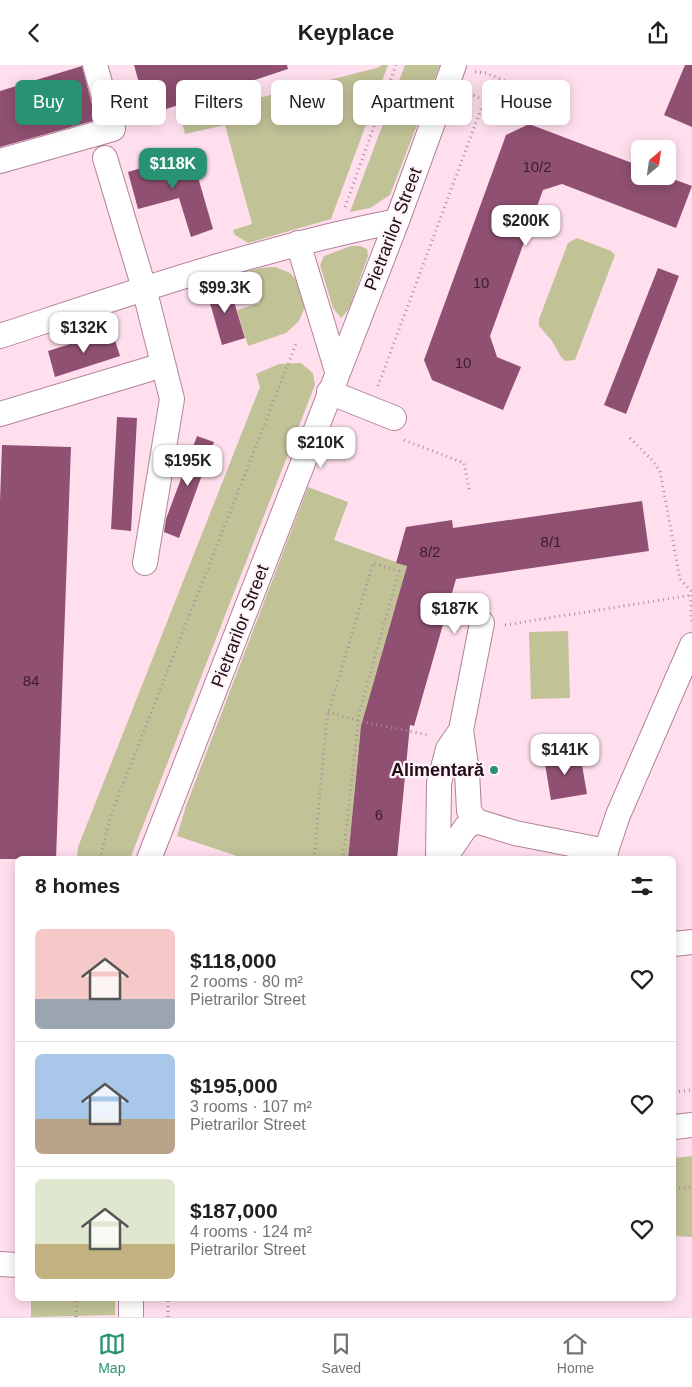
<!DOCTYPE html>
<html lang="en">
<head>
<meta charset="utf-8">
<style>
	:root { --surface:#fff; --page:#f6f6f6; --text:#202124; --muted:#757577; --line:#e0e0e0; --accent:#289372 }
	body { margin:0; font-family:Helvetica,sans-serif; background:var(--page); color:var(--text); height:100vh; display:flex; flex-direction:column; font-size:19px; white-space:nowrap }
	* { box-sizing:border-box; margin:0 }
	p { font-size:16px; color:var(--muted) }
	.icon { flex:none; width:28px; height:28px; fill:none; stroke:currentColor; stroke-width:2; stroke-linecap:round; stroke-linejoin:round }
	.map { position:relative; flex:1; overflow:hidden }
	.side { position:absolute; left:15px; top:791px; width:661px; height:445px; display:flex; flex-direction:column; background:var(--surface); border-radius:8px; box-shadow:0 2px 12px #0003 }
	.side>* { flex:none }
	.top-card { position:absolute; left:15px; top:15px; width:662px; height:45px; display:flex; gap:10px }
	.needle { width:32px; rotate:29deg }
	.tools { position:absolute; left:631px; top:75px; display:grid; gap:10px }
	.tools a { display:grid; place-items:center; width:45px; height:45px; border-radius:8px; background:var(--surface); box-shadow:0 2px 12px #0003; font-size:25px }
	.price { position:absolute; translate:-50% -42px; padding:0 11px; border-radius:10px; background:#fff; color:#222; font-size:16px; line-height:32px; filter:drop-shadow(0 1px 2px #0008) }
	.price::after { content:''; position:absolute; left:50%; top:30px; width:15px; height:11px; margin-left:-8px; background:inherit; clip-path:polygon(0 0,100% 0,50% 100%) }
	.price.active { background:var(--accent); color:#fff }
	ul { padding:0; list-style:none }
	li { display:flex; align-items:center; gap:15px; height:125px; padding:0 20px }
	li+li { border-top:1px solid var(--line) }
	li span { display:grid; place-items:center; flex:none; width:140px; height:100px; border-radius:8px; color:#555 }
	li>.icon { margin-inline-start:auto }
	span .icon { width:60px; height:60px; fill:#fffc; stroke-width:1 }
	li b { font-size:21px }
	h2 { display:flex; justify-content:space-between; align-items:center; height:60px; padding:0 20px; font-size:21px }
	.tag { padding:0 18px; border-radius:8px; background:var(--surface); box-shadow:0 2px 12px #0003; font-size:18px; line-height:45px }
	.tag.active { background:var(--accent); color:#fff }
	header { display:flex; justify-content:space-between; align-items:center; height:65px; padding:0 20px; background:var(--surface); font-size:22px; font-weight:700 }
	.dock { display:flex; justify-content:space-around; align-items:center; height:70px; border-top:1px solid var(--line); background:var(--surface); font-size:14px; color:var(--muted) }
	.dock a { display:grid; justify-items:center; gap:2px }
	.dock .active { color:var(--accent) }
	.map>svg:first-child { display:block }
	.green { fill:#c2c297 }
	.building { fill:#8f5071 }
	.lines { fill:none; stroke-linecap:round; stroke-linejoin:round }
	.minor-casing { stroke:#b2829a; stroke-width:26 }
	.path { stroke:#a98f9c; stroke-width:3; stroke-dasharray:1 4; stroke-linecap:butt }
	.minor { stroke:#fff; stroke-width:24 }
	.poi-dot { fill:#289372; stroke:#fef3f8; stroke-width:2 }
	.labels { text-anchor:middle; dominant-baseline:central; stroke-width:4.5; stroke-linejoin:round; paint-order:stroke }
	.number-label { font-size:15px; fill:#3b1e2e }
	.street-label { font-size:18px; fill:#1f0e17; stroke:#fef3f8 }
	.poi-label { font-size:18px; font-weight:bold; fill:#1f0e17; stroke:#fef3f8; text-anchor:end }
</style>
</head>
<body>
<header><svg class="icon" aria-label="back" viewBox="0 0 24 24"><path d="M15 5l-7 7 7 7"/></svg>Keyplace<svg class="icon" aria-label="share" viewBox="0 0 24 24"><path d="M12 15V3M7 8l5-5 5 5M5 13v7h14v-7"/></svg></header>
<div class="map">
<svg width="692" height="1252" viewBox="0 0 692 1252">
	<rect width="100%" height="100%" fill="#ffdfee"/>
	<path class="green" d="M 381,0 L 388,0 L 331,154 L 248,178 L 235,170 L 233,165 L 252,159 L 225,60 L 185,69 L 181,53 L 380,2 Z
		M 405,0 L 440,0 L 390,130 L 370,143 L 350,147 Z
		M 577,173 L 611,186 L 615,190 L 575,295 L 565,296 L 561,292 L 552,276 L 539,261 L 539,254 L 568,178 Z
		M 351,181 L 360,181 L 367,184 L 368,191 L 349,244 L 341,253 L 333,243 L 320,200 L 324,191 Z
		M 275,202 L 290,208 L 299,218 L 304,232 L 304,244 L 299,256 L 286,268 L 248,281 L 237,245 L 260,238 L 250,206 L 259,203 Z
		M 301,298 L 313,308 L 315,320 L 130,794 L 77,794 L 78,782 L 260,322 L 256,309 L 279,299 Z
		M 308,422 L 348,437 L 334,475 L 407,501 L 365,647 L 360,671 L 348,794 L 246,794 L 177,771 L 186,741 Z
		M 568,566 L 570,633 L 531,634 L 529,567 Z
		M 692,1091 L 692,1172 L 674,1171 L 674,1093 Z
		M 31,1234 L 115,1234 L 115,1250 L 31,1252 Z"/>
	<path class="building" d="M 134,0 L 287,0 L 288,4 L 148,50 Z
		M 685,0 L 692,0 L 692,62 L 664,50 Z
		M 82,1 L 96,55 L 0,82 L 0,26 Z
		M 529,59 L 640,101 L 640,111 L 665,111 L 692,121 L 676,163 L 562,119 L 543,125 L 490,271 L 497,292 L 521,302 L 503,345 L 432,315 L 424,295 L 506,70 Z
		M 191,88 L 213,164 L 191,172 L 179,133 L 138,144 L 128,107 Z
		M 658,203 L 679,211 L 626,349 L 604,340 Z
		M 228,217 L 245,273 L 222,280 L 206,224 Z
		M 112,266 L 120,291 L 55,312 L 48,286 Z
		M 117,352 L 137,353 L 131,466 L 111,464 Z
		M 197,371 L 214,377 L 179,473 L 164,467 L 166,454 Z
		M 2,380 L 71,382 L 56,794 L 0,794 L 0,436 Z
		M 642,436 L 649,486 L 456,514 L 414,661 L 410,660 L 397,794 L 348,794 L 361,661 L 407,501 L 396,498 L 406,462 L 452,455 L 453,463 Z
		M 580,688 L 587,729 L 551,735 L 544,693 Z"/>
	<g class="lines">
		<g class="minor-casing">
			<path id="minor" d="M 105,93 L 144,223 L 172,334 L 145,498
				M 0,96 L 113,64 L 95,0
				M 298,178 L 337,306
				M 0,271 C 131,228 261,183 397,156
				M 329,327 L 394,353
				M 0,349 L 163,300
				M 461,665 L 467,707 L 469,746 L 476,756
				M 149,794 L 397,156 L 454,0
				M 438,794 L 439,718 L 448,684 L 461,665 L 482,558
				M 444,794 L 466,762 L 476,756 L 515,768 L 606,786
				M 605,794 L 606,786 L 618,750 L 692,580
				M 674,879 L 692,877
				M 674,1062 L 692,1060
				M 0,1199 L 18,1200
				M 131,1252 L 131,1234"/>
		</g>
		<path class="path" d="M 475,7 L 486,8 L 517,21
			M 345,142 L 396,0
			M 239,219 L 245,238
			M 378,321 L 484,36 L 470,28
			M 630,373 L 652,395 L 660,406 L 680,514 L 691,526 L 691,552 L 692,556
			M 404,375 L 464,398 L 470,428
			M 505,560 L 692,530
			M 328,647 L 359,656 L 429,670
			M 100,794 L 109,756 L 116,737 L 296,279
			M 314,794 L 327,653 L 373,498 L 399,506 L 359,648 L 343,794
			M 674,1027 L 692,1025
			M 674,1123 L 692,1122
			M 76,1252 L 77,1234
			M 168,1252 L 168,1234"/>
		<use href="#minor" class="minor"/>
	</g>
	<circle class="poi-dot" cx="494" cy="705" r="5"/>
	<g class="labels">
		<g class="number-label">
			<text x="537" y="101">10/2</text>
			<text x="481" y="217">10</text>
			<text x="463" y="297">10</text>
			<text x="551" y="476">8/1</text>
			<text x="430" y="486">8/2</text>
			<text x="31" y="615">84</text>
			<text x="379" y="749">6</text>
		</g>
		<g class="street-label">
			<text transform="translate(393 164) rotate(-69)">Pietrarilor Street</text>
			<text transform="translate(240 561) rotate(-69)">Pietrarilor Street</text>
		</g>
		<g class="poi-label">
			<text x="484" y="705">Alimentară</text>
		</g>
	</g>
</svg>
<div class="tools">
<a><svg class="needle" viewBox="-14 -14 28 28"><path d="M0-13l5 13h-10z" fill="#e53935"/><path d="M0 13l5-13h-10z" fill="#757577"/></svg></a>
</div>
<b class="price active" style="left:173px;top:125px">$118K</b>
<b class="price" style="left:526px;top:182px">$200K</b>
<b class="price" style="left:225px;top:249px">$99.3K</b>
<b class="price" style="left:84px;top:289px">$132K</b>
<b class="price" style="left:321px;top:404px">$210K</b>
<b class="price" style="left:188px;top:422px">$195K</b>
<b class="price" style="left:455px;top:570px">$187K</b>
<b class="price" style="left:565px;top:711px">$141K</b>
<div class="top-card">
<a class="tag active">Buy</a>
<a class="tag">Rent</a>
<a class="tag">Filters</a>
<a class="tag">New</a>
<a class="tag">Apartment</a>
<a class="tag">House</a>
</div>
<section class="side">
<h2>8 homes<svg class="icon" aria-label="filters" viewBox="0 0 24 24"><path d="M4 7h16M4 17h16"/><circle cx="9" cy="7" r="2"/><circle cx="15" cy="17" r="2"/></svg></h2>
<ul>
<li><span style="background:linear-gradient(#f6c9c9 70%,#9aa5b1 0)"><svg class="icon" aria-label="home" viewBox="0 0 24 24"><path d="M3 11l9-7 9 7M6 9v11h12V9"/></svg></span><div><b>$118,000</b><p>2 rooms · 80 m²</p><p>Pietrarilor Street</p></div><svg class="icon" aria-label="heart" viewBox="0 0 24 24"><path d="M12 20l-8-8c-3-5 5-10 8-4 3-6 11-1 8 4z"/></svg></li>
<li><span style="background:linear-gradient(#a9c7e8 65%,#b9a48a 0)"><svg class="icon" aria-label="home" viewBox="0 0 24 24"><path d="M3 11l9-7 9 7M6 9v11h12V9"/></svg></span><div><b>$195,000</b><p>3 rooms · 107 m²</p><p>Pietrarilor Street</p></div><svg class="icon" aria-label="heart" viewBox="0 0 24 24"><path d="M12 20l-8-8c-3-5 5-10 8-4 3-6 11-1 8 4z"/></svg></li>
<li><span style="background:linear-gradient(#dfe7d0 65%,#c2b280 0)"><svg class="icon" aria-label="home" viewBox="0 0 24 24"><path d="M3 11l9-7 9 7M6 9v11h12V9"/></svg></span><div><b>$187,000</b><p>4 rooms · 124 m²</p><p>Pietrarilor Street</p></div><svg class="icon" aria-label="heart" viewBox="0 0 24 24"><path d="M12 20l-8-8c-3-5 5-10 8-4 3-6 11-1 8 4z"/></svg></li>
</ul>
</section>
</div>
<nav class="dock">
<a class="active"><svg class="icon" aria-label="map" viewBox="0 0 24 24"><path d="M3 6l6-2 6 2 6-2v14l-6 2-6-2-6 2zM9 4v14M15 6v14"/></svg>Map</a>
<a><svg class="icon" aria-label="saved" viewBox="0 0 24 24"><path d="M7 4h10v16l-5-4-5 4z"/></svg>Saved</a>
<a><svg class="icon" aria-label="home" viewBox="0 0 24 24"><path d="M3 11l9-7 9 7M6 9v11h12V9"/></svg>Home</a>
</nav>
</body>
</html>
